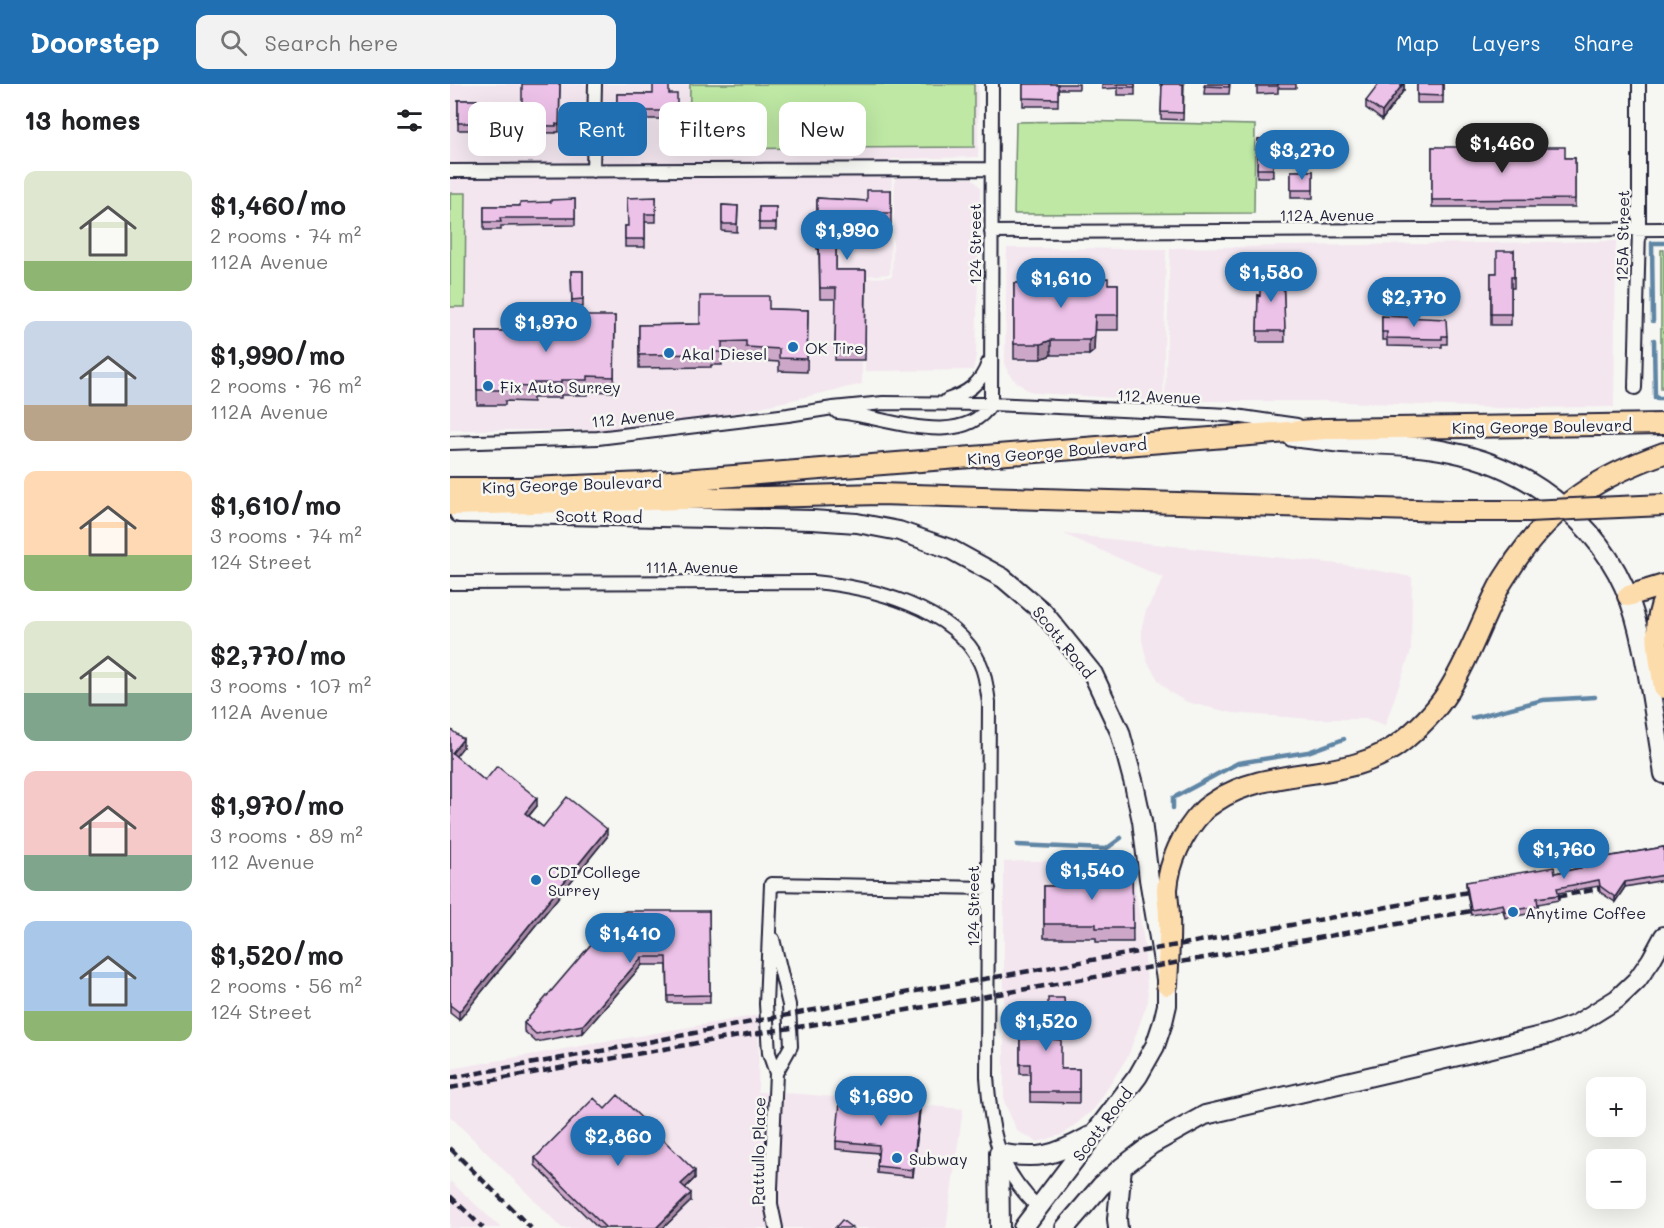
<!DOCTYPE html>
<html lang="en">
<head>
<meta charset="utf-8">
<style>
	:root { --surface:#fff; --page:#f2f2f2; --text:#202124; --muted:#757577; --accent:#1f6fb2 }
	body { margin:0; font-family:Mali,sans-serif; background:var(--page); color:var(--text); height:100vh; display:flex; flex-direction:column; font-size:22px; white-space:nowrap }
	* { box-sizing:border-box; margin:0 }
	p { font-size:20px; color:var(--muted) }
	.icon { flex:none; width:33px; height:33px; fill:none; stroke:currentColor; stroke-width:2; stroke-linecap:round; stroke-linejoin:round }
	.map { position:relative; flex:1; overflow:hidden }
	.sheet { display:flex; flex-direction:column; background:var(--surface); width:450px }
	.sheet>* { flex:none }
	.guide { position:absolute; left:18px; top:18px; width:570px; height:54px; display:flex; gap:12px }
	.controls { position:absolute; left:1136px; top:993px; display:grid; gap:12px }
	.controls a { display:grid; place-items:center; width:60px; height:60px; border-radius:12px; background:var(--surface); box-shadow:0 6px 24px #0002; font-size:30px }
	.price { position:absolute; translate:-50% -51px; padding:0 14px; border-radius:21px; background:var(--accent); color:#fff; font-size:20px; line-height:39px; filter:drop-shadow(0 2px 3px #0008) }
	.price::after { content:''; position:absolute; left:50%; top:36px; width:18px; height:14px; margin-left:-9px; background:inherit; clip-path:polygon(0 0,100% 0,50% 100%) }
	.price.current { background:#222; color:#fff }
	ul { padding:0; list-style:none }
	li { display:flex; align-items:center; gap:18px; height:150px; padding:0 24px }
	li span { display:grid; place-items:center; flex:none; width:168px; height:120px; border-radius:12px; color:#555 }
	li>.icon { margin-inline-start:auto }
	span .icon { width:72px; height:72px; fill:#fffc; stroke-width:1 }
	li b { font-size:26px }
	h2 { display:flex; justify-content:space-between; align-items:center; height:72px; padding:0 24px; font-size:26px }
	.chip { padding:0 21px; border-radius:12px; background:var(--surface); box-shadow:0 6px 24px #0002; font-size:21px; line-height:54px }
	.chip.current { background:var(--accent); color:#fff }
	header { display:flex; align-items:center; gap:36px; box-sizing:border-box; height:84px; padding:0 30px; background:var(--accent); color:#fff }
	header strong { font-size:28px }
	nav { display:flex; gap:33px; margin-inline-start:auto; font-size:21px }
	.search { width:420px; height:54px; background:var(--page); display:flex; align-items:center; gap:15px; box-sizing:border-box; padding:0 21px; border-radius:12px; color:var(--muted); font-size:22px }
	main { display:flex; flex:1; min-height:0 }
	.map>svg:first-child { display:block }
	.built { fill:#f3e6ef }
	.green { fill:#bee8a4; stroke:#708570; stroke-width:1.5 }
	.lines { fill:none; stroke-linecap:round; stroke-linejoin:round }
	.stream { stroke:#6086a5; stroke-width:4.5 }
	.minor-casing { stroke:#22223b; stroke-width:16 }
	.secondary-casing { stroke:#22223b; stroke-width:22 }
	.primary-casing { stroke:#22223b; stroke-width:24 }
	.minor { stroke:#f6f6f2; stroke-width:12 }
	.secondary { stroke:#f6f6f2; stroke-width:18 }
	.primary { stroke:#fddcac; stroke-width:20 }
	.rail { stroke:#22223b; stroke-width:4.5; stroke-dasharray:9 4.5; stroke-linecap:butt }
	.primary-bridge-casing { stroke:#22223b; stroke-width:24; stroke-linecap:butt }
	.primary-bridge { stroke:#fddcac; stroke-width:20 }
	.wall { fill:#cca7c8; stroke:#22223b; stroke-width:1.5 }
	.shaded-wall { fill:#a688a3; stroke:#22223b; stroke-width:1.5 }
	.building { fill:#edc2e9; stroke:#22223b; stroke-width:1.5 }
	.poi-dot { fill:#1f6fb2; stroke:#f6f6f2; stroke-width:2 }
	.labels { text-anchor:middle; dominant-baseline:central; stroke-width:5; stroke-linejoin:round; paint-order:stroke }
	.street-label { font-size:16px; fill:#22223b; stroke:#f6f6f2 }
	.poi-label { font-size:16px; fill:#22223b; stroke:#f6f6f2; text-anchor:start }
</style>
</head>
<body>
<header>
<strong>Doorstep</strong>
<div class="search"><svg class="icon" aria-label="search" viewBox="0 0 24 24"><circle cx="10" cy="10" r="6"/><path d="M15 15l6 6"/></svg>Search here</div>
<nav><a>Map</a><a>Layers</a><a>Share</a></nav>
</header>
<main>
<section class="sheet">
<h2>13 homes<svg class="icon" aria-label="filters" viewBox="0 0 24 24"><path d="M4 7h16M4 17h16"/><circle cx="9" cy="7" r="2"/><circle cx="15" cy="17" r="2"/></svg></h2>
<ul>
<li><span style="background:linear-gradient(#dfe7d0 75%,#8fb573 0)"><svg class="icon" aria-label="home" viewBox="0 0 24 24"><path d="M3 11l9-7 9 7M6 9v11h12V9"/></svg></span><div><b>$1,460/mo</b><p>2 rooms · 74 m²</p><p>112A Avenue</p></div></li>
<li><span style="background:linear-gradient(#c9d6e8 70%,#b9a48a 0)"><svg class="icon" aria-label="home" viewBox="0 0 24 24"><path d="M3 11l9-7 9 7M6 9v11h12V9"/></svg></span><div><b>$1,990/mo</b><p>2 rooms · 76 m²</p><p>112A Avenue</p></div></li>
<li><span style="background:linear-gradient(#ffd9b3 70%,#8fb573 0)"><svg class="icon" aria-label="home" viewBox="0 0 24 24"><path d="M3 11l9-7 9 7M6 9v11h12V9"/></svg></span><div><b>$1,610/mo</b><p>3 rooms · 74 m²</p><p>124 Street</p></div></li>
<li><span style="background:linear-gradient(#dfe7d0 60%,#7fa58c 0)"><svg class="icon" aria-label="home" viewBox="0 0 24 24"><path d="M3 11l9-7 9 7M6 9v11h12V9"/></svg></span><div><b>$2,770/mo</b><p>3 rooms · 107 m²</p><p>112A Avenue</p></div></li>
<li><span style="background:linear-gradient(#f6c9c9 70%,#7fa58c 0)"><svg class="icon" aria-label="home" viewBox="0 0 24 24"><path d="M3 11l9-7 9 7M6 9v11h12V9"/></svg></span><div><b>$1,970/mo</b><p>3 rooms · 89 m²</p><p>112 Avenue</p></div></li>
<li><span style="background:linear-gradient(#a9c7e8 75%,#8fb573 0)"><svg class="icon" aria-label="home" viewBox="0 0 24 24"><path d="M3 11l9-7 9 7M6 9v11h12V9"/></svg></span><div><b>$1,520/mo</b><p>2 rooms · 56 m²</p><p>124 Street</p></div></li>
</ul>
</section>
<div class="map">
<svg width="1214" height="1144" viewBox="0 0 1214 1144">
	<rect width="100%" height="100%" fill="#f6f6f2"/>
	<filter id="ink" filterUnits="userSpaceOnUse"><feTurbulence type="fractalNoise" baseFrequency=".0167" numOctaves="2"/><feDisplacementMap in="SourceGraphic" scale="12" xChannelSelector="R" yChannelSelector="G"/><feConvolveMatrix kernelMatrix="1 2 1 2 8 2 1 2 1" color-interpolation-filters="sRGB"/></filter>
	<g filter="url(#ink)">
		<path class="built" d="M 0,0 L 528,0 L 528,73 L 442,75 L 440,190 L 413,192 L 412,300 L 209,346 L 0,346 Z
			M 445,94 L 522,94 L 530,103 L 526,271 L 523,286 L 415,287 L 416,194 L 442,193 Z
			M 1166,157 L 1164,323 L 1049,324 L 871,317 L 715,317 L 720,164 Z
			M 557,164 L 716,165 L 713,317 L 587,309 L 577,306 L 562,294 L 555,281 Z
			M 614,450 L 896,481 L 962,493 L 961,567 L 935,641 L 918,635 L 861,635 L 783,629 L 737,618 L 721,609 L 709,597 L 697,577 L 692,556 L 692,542 L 696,527 L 714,494 Z
			M 680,774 L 694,858 L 698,917 L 678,972 L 645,1024 L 614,1050 L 588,1058 L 567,1047 L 554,1017 L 554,778 Z
			M 309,931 L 308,1008 L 351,1010 L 513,1025 L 496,1144 L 112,1144 L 0,1032 L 0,985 Z
			M 0,1097 L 51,1144 L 0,1144 Z"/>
		<path class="green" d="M 240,0 L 524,0 L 524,63 L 239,65 Z
			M 626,37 L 805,41 L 804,129 L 564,130 L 566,38 Z
			M 0,109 L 16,109 L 15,223 L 0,223 Z
			M 1211,166 L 1214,166 L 1214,304 L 1211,304 Z"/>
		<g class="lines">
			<path class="stream" d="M 1203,237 L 1202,159 L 1214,159
				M 1204,256 L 1205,314 L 1214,314
				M 1022,634 L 1093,616 L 1145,613
				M 723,724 L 723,714 L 788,679 L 858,668 L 894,655
				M 567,761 L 656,765 L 671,754"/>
			<g class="minor-casing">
				<path id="minor" d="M 0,87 L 541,85
					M 143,87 L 145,0
					M 541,148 L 1214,145
					M 1185,304 L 1189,145 L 1189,0
					M 497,316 C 517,309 531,300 538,279
					M 541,320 L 542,0
					M 387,328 C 431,331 511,368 541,320
					M 0,359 L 148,354 L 338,331 L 383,324 L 433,319 L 541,320 L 779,331 L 847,341
					M 0,499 L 364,498 C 419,503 504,523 530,579 C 536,591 537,606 539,619 L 537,993 C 542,1049 546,1084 589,1124
					M 323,855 L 339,921 L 341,962 L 326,989
					M 326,1144 L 321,1120 L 321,1104 L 326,989 L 319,969 L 316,920 L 321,800 L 539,804"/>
			</g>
			<g class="secondary-casing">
				<path id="secondary" d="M 842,353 C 858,355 875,357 892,359 C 928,361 965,360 1001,368 C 1086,385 1161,448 1185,533 C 1199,584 1205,638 1214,690
					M 9,429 L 362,436 L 407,439 L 449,447 L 500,465 L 553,494 L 593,528 L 643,590 L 670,648 L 684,700 L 692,737 L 699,795 L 717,901 L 717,921 L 713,938 L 705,962 L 688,992 L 573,1144
					M 550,1144 L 549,1069 C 587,1076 604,1072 638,1053
					M 615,1144 L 651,1102 L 672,1083 L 701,1061 L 755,1031 L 1038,965 L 1099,950 L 1127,940 L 1167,915 L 1187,896 L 1201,876 L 1214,852
					M 668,1144 L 667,1135 L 672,1083"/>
			</g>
			<g class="primary-casing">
				<path id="primary" d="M 0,404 L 80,404 L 195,399 L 875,345 L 1214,340
					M 0,421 L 429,410 L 998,427
					M 1178,512 L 1214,501
					M 1214,515 C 1201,543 1210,575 1214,604
					M 717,901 C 718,878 720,855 719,833 C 719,824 717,814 717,805 C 719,778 733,748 752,728 C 756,723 762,720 766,717 C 823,679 900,701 954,656 C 972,641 991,621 1002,601 C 1020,572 1031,538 1047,507 C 1052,496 1060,486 1066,476 C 1106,419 1150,392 1214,369"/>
			</g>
			<use href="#minor" class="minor"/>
			<use href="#secondary" class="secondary"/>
			<use href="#primary" class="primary"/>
			<path class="rail" d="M 1094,815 L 1165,802
				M 0,994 L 146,968 L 426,914 L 841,841 L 1034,805
				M 0,1004 L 258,957 L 463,925 L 1038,824
				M 0,1064 L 81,1144
				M 0,1112 L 33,1144"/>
			<g class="primary-bridge-casing">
				<path id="primary-bridge" d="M 998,427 L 1078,427 L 1214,421"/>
			</g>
			<use href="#primary-bridge" class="primary-bridge"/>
		</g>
		<path class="wall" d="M 110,0 L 109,48 L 106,48 L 106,49 L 49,48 L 49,20 L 72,20 Z
			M 573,0 L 629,0 L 629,5 L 608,5 L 608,22 L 573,22 Z
			M 652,0 L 685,0 L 685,11 L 668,11 L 668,4 L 652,5 Z
			M 710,0 L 734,0 L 733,36 L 711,35 L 712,1 L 710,1 Z
			M 755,0 L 780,0 L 779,10 L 754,10 Z
			M 807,0 L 846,0 L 846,4 L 828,4 L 828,9 L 807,10 Z
			M 954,0 L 954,6 L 932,36 L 916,24 L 916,17 Z
			M 967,0 L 993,0 L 993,19 L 967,19 Z
			M 167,10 L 219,10 L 227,26 L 235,26 L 235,49 L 216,49 L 216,35 L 193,35 L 193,52 L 177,52 L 177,47 L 167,47 Z
			M 8,16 L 27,16 L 27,46 L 8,46 Z
			M 822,54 L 823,93 L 807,93 L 808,55 Z
			M 982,63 L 1115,74 L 1125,74 L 1125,123 L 982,123 Z
			M 841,87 L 863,87 L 863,114 L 841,114 Z
			M 441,106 L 441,140 L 417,140 L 417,164 L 386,165 L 386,186 L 416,186 L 415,276 L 385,276 L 386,215 L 370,215 L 369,165 L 367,165 L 367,114 L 417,117 Z
			M 206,113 L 206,138 L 195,138 L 195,163 L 175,163 L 175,142 L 178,142 Z
			M 125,115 L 125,141 L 51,142 L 51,146 L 34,146 L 34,122 L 70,122 Z
			M 272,121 L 288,122 L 287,148 L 272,147 Z
			M 309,123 L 326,123 L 326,146 L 309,146 Z
			M 1064,167 L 1064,204 L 1061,204 L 1061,241 L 1041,241 L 1041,189 L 1047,189 Z
			M 121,187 L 133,187 L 133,223 L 122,223 Z
			M 833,189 L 835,258 L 807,258 L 808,211 L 810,212 Z
			M 564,199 L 668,200 L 668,246 L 645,246 L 644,267 L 639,271 L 601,271 L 591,275 L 564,275 Z
			M 319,225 L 358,226 L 357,288 L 329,287 L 329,278 L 296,276 L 296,271 L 272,271 L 272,281 L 261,281 L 261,283 L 189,284 L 189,241 L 250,240 Z
			M 165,232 L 164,308 L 138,307 L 138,311 L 111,311 L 111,314 L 83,314 L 83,318 L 55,317 L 55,321 L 27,321 L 27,247 L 54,247 Z
			M 932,232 L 997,252 L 997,260 L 992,260 L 992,263 L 985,263 L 937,262 L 937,256 L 932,256 Z
			M 0,645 L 13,663 L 5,672 L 35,697 L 87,722 L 79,732 L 93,743 L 157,753 L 9,936 L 0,929 Z
			M 1214,763 L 1214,796 L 1175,803 L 1165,818 L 1150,808 L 1149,802 L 1108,809 L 1109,816 L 1088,820 L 1088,828 L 1055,834 L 1053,826 L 1021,831 L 1016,804 L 1016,798 L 1105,789 L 1145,781 L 1145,775 Z
			M 682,789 L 683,858 L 646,858 L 646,854 L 594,854 L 594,802 L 627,802 Z
			M 259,827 L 260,919 L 218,919 L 217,881 L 192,881 L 133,949 L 86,958 L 74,947 L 74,939 Z
			M 614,914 L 615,941 L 600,941 L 600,955 L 611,985 L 629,985 L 629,1019 L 580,1018 L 580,990 L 570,990 L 570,955 L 576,955 Z
			M 155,1025 L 245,1094 L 235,1104 L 241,1117 L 213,1144 L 148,1144 L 85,1081 L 85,1074 Z
			M 470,1025 L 463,1093 L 427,1089 L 428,1069 L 386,1065 L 386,1057 Z"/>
		<path class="shaded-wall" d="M 953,0 L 954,0 L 954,6 L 932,36 L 932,28 Z
			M 645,231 L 644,267 L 639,271 L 639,256 Z
			M 601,256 L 601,271 L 591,275 L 591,260 Z
			M 13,655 L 13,663 L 2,677 L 2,669 Z
			M 87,714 L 87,722 L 75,736 L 75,729 Z
			M 157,745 L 157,753 L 9,936 L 9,928 Z
			M 1175,798 L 1175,803 L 1165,818 L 1165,813 Z
			M 192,873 L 192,881 L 133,949 L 133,941 Z
			M 470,1017 L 470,1025 L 463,1093 L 463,1086 Z
			M 245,1087 L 245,1094 L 231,1108 L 231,1100 Z
			M 241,1109 L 241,1117 L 213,1144 L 206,1144 Z"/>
		<path class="building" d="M 72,0 L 110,0 L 109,41 L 106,40 L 106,42 L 49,41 L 49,20 L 72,20 Z
			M 203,0 L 219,0 L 219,10 L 227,10 L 227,26 L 235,26 L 235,41 L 216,41 L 216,27 L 193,27 L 193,45 L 177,45 L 177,40 L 167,40 L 167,10 L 203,10 Z
			M 573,0 L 608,0 L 608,15 L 573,14 Z
			M 668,0 L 685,0 L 685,3 L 668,3 Z
			M 712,0 L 733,0 L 733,29 L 711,28 Z
			M 755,0 L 779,0 L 779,3 L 754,2 Z
			M 807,0 L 828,0 L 828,2 L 807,2 Z
			M 929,0 L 953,0 L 932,28 L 916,17 Z
			M 967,0 L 993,0 L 993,12 L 967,11 Z
			M 8,16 L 27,16 L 27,39 L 8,39 Z
			M 822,54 L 823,85 L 807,85 L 808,55 Z
			M 982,63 L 1115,63 L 1115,74 L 1125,74 L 1125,115 L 982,116 Z
			M 841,87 L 863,87 L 863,106 L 841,106 Z
			M 417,106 L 441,106 L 441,129 L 417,129 L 417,153 L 386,154 L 386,186 L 416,186 L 415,265 L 385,265 L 386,204 L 370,204 L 369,154 L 367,154 L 367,114 L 417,117 Z
			M 206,113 L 206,130 L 195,130 L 195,155 L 175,155 L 175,142 L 178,142 L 177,114 Z
			M 125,115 L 125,134 L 50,134 L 51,138 L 34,138 L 34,122 L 70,122 L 70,119 L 101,118 L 101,116 Z
			M 272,121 L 288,122 L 287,140 L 272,140 Z
			M 309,123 L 326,123 L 326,139 L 309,139 Z
			M 1047,167 L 1064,167 L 1064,193 L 1061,193 L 1061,230 L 1041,230 L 1041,189 L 1047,189 Z
			M 121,187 L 133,187 L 133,215 L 122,216 Z
			M 810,189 L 833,189 L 835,247 L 807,247 L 808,211 L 810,212 Z
			M 658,194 L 658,200 L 668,200 L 668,231 L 645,231 L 644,252 L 639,256 L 601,256 L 591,260 L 564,260 L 564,199 L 587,199 L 587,195 Z
			M 250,212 L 319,212 L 319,225 L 358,226 L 357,275 L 329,274 L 329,265 L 296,263 L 296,257 L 272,258 L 272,268 L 261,268 L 261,270 L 189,271 L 189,241 L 250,240 Z
			M 135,232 L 165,232 L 164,293 L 138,292 L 138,296 L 111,296 L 111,299 L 83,299 L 83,303 L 55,302 L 55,306 L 27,306 L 27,247 L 54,247 L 54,243 L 81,243 L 81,240 L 107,240 L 107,236 L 135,236 Z
			M 932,232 L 996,235 L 997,252 L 992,252 L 992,255 L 985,255 L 937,254 L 937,248 L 932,248 Z
			M 0,645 L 13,655 L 2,669 L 35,697 L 47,682 L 87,714 L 75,729 L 93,743 L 117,713 L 157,745 L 9,928 L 0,921 Z
			M 1214,763 L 1214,791 L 1175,798 L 1165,813 L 1150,802 L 1149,796 L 1107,804 L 1109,811 L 1087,814 L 1088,822 L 1055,828 L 1053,820 L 1021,826 L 1016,798 L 1104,783 L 1105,789 L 1146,781 L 1145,775 Z
			M 627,789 L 682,789 L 683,844 L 646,844 L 646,840 L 594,840 L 594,802 L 627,802 Z
			M 176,827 L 259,827 L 260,911 L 218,912 L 217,873 L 192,873 L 133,941 L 86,950 L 74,939 L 166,831 Z
			M 598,914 L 614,914 L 615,930 L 600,930 L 600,955 L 611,956 L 611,985 L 629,985 L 629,1008 L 580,1008 L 580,980 L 570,980 L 570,955 L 576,955 L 576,922 L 598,922 Z
			M 391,1009 L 470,1017 L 463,1086 L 427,1082 L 429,1061 L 386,1057 Z
			M 168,1011 L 245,1087 L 231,1100 L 241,1109 L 206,1144 L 156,1144 L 85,1074 L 144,1014 L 155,1025 Z
			M 392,1136 L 402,1144 L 385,1144 Z"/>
	</g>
	<g class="poi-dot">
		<circle cx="343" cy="263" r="6"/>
		<circle cx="219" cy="269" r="6"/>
		<circle cx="38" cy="302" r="6"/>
		<circle cx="86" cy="796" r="6"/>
		<circle cx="1063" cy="828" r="6"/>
		<circle cx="447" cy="1074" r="6"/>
	</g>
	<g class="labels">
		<g class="street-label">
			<text x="877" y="130">112A Avenue</text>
			<text transform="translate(1172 152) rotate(-89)">125A Street</text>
			<text transform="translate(524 160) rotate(-90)">124 Street</text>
			<text transform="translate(709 312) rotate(2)">112 Avenue</text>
			<text transform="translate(183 333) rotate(-6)">112 Avenue</text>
			<text transform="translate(1092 342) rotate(-1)">King George Boulevard</text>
			<text transform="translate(607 367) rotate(-5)">King George Boulevard</text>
			<text transform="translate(122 400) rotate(-2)">King George Boulevard</text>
			<text transform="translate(149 432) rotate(1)">Scott Road</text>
			<text x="242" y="482">111A Avenue</text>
			<text transform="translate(614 558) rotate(51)">Scott Road</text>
			<text transform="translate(522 822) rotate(-90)">124 Street</text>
			<text transform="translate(652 1040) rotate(-53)">Scott Road</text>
			<text transform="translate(308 1067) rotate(-89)">Pattullo Place</text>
		</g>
		<g class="poi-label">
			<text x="355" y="263">OK Tire</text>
			<text x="231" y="269">Akal Diesel</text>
			<text x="50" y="302">Fix Auto Surrey</text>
			<text x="98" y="787">CDI College<tspan x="98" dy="18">Surrey</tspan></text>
			<text x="1075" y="828">Anytime Coffee</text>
			<text x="459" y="1074">Subway</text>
		</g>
	</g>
</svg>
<div class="controls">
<a>+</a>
<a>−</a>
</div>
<b class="price current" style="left:1052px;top:90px">$1,460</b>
<b class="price" style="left:852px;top:97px">$3,270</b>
<b class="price" style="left:397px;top:177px">$1,990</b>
<b class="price" style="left:821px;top:219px">$1,580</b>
<b class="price" style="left:611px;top:225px">$1,610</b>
<b class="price" style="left:964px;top:244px">$2,770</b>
<b class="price" style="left:96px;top:269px">$1,970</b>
<b class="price" style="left:1114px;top:796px">$1,760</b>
<b class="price" style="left:642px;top:817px">$1,540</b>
<b class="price" style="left:180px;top:880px">$1,410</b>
<b class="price" style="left:596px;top:968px">$1,520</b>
<b class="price" style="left:431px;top:1043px">$1,690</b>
<b class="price" style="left:168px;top:1083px">$2,860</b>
<div class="guide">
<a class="chip">Buy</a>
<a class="chip current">Rent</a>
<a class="chip">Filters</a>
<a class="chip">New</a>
</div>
</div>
</main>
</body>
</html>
